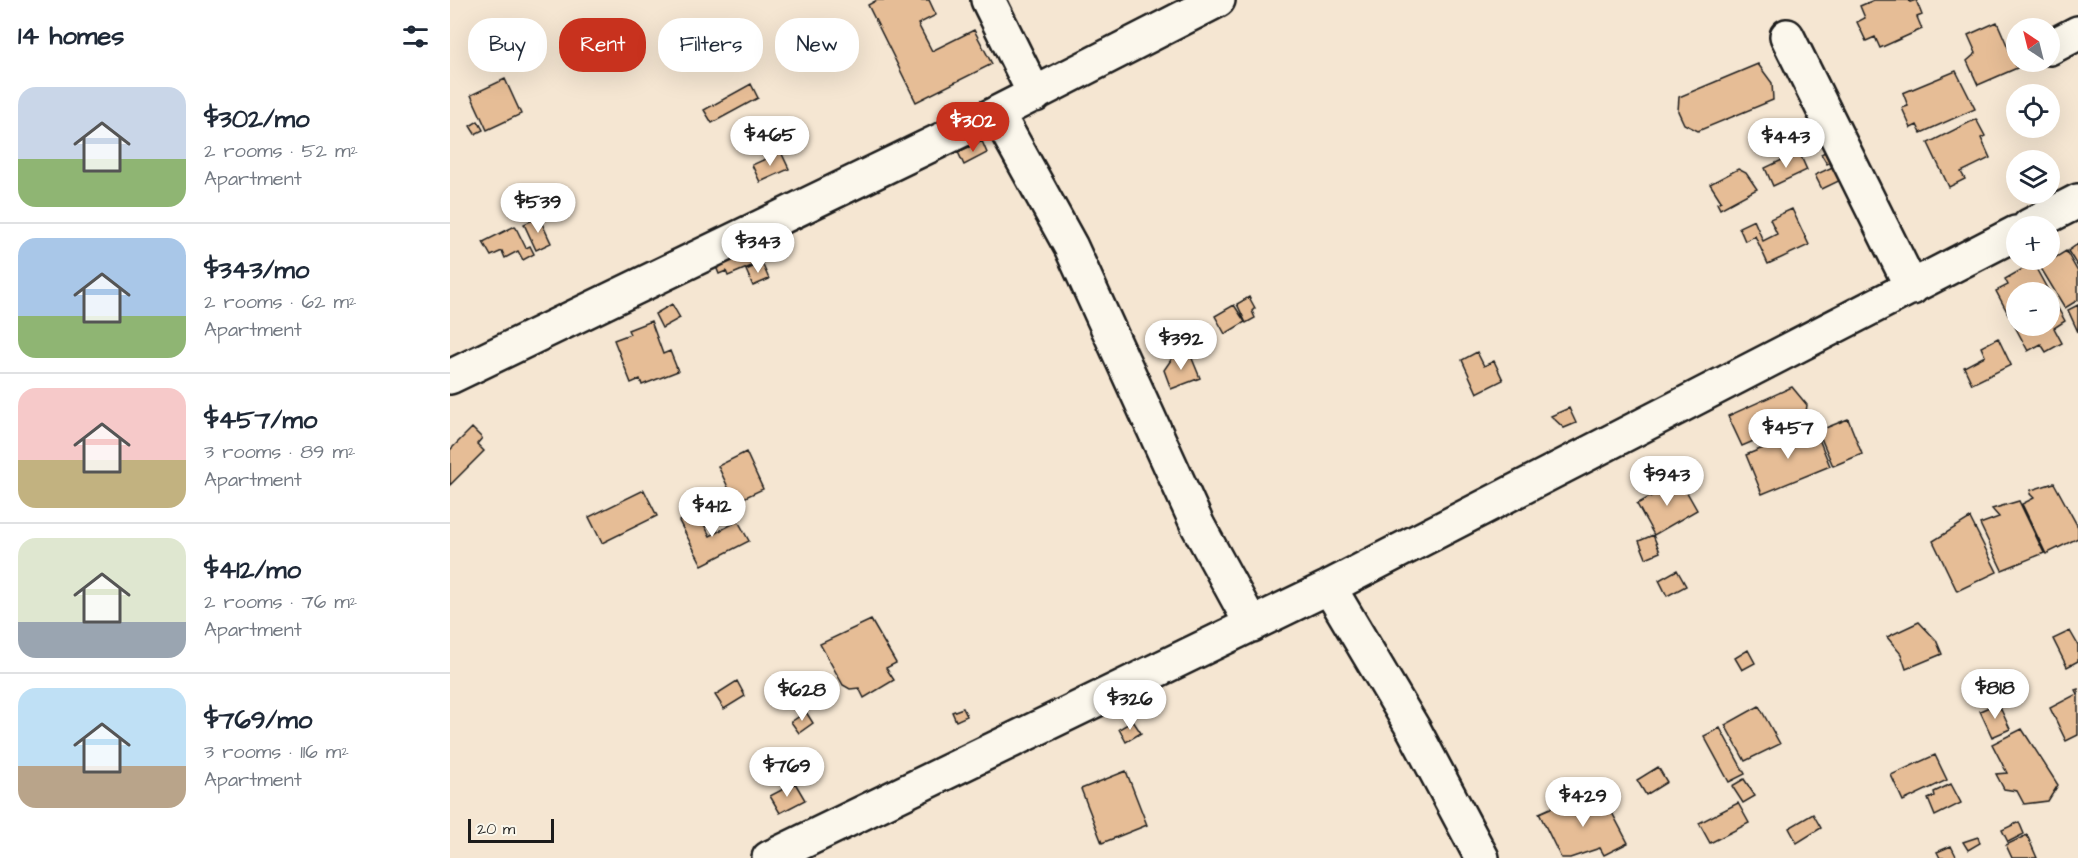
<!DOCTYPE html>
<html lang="en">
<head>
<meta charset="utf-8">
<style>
	:root { --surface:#fff; --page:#f6f6f7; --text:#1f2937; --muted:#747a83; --line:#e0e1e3; --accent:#c8321e }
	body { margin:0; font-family:"Architects Daughter",sans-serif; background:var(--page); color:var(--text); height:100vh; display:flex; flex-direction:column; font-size:22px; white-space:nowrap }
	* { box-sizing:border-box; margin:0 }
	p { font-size:20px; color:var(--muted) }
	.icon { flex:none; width:33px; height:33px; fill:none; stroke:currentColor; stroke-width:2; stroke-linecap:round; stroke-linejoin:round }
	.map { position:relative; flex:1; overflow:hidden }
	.panel { display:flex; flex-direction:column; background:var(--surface); width:450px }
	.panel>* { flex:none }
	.hud { position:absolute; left:18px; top:18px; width:570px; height:54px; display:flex; gap:12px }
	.needle { width:39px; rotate:325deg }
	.buttons { position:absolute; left:1556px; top:18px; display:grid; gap:12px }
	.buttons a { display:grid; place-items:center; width:54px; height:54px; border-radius:50%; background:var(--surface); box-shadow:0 6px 24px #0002; font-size:30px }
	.scale { position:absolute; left:18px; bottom:15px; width:86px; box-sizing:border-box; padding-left:6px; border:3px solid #1c1c1c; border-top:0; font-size:16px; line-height:21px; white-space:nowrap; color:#1c1c1c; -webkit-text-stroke:4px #fbf7ec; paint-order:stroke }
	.price { position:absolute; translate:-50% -51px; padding:0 14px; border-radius:21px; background:#fff; color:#222; font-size:20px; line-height:39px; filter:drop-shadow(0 2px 3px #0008) }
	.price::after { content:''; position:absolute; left:50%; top:36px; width:18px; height:14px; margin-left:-9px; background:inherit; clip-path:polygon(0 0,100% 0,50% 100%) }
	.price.active { background:var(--accent); color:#fff }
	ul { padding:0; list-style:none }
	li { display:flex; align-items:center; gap:18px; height:150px; padding:0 18px }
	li+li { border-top:2px solid var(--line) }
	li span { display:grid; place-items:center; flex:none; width:168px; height:120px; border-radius:18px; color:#555 }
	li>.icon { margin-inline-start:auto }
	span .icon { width:72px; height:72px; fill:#fffc; stroke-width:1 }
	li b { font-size:26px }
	h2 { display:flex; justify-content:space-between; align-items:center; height:72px; padding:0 18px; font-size:26px }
	.tag { padding:0 21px; border-radius:24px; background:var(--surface); box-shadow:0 6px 24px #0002; font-size:21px; line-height:54px }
	.tag.active { background:var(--accent); color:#fff }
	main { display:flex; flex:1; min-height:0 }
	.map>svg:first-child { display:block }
	.building { fill:#e6bd96; stroke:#1c1c1c; stroke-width:1.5; fill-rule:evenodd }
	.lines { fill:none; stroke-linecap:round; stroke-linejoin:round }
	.minor-casing { stroke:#1c1c1c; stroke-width:38 }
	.minor { stroke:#fbf7ec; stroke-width:33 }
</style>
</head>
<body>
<main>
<section class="panel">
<h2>14 homes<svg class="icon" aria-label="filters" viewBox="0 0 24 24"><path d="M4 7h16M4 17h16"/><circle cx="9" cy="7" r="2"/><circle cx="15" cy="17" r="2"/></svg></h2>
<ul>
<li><span style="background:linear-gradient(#c9d6e8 60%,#8fb573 0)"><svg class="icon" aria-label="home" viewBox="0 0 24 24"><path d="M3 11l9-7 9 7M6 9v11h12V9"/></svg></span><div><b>$302/mo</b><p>2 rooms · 52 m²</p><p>Apartment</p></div></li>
<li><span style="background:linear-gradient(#a9c7e8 65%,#8fb573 0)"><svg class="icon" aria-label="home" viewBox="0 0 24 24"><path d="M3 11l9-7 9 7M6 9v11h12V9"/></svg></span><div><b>$343/mo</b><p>2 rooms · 62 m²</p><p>Apartment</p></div></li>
<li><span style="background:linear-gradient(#f6c9c9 60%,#c2b280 0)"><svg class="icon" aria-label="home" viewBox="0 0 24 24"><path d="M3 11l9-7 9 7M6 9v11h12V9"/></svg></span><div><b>$457/mo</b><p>3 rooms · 89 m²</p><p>Apartment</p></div></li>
<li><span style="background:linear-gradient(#dfe7d0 70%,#9aa5b1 0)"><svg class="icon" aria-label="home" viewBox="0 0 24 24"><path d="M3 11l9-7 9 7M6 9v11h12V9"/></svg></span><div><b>$412/mo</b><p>2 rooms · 76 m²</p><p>Apartment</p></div></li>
<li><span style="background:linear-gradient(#bfe0f5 65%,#b9a48a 0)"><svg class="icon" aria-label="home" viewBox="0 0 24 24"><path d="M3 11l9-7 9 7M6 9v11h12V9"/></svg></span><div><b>$769/mo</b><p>3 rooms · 116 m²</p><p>Apartment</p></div></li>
</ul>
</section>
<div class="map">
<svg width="1628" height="858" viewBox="0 0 1628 858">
	<rect width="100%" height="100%" fill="#f5e6d2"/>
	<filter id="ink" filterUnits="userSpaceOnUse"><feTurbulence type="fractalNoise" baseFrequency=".0167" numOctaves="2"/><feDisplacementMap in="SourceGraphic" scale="12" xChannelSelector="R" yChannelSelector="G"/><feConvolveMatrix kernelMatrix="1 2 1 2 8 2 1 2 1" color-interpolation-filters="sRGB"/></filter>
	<g filter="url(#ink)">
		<path class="building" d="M 427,0 L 479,0 L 486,15 L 468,24 L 482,51 L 524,30 L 542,64 L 466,102 L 418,5 Z
			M 1424,0 L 1459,0 L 1460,2 L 1466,0 L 1472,15 L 1467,17 L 1472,29 L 1430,48 L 1425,37 L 1416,41 L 1407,22 L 1415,18 L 1410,6 Z
			M 1547,22 L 1567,68 L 1528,85 L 1517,61 L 1526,53 L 1518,35 Z
			M 1308,64 L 1322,83 L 1323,100 L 1248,131 L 1234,124 L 1228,111 L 1229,97 Z
			M 1506,71 L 1525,109 L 1471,133 L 1467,125 L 1461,128 L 1452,108 L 1458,106 L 1453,93 Z
			M 55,79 L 71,114 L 37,130 L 21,95 Z
			M 301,84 L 308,98 L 262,123 L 254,110 Z
			M 1526,119 L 1535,136 L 1531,138 L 1540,158 L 1511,172 L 1515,179 L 1499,187 L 1478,143 Z
			M 28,121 L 33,130 L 25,134 L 20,126 Z
			M 532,141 L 537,153 L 514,165 L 508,152 Z
			M 1379,150 L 1384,160 L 1377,164 L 1371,154 Z
			M 331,152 L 339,169 L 310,182 L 302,165 Z
			M 1349,152 L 1357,170 L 1323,186 L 1315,168 Z
			M 1389,164 L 1395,178 L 1372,189 L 1365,175 Z
			M 1288,169 L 1296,173 L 1307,189 L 1270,209 L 1267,203 L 1271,201 L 1260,184 Z
			M 1342,209 L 1359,245 L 1318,264 L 1305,236 L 1295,241 L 1289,227 L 1304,220 L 1313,241 L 1327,234 L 1320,219 Z
			M 89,217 L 101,243 L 86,250 L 74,224 Z
			M 65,226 L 76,248 L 80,246 L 84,254 L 73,260 L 68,251 L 55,258 L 52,251 L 41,256 L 33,242 Z
			M 1628,244 L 1628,267 L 1618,251 Z
			M 305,247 L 311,262 L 278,276 L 276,271 L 269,274 L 265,264 Z
			M 1616,251 L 1628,272 L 1628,300 L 1615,308 L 1586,260 L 1599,259 L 1600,261 Z
			M 312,263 L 319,279 L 303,286 L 296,270 Z
			M 1583,263 L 1615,321 L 1604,328 L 1612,343 L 1596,352 L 1591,344 L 1578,351 L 1546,291 L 1558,285 L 1555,279 ZM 1566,292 L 1599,292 L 1599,326 L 1566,326 Z
			M 799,297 L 805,308 L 802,311 L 805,318 L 796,323 L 787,304 Z
			M 222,304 L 230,318 L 212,328 L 205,314 Z
			M 784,305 L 795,322 L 775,334 L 765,316 Z
			M 1628,305 L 1628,332 L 1618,310 Z
			M 201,321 L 213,354 L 220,351 L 228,371 L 192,385 L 190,379 L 181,383 L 164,340 L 180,334 L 178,330 Z
			M 1548,338 L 1561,365 L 1522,384 L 1514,367 L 1535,356 L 1531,347 Z
			M 1027,352 L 1034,366 L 1044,361 L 1053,380 L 1027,393 L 1012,360 Z
			M 741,356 L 750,378 L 721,389 L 714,370 L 723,357 Z
			M 1342,387 L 1357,405 L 1355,419 L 1292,446 L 1278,416 Z
			M 1119,408 L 1126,423 L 1114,428 L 1101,416 Z
			M 1398,419 L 1412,454 L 1383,466 L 1368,431 Z
			M 1364,427 L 1380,466 L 1312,494 L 1296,455 Z
			M 22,428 L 32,438 L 27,444 L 34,451 L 0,485 L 0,450 Z
			M 296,452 L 313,489 L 285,502 L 268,466 Z
			M 1230,480 L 1247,510 L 1204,535 L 1187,504 Z
			M 1604,483 L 1628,527 L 1628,538 L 1596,554 L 1572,504 L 1584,498 L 1580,494 L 1581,490 Z
			M 194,490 L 207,516 L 152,543 L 139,517 Z
			M 1569,501 L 1594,553 L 1552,570 L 1530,524 L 1549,517 L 1542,509 Z
			M 247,511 L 260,536 L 288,521 L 299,541 L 252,565 L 229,521 Z
			M 1520,518 L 1547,572 L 1507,591 L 1483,541 Z
			M 1203,535 L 1210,552 L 1196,558 L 1189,541 Z
			M 1227,570 L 1236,586 L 1217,596 L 1209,580 Z
			M 421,620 L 446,663 L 436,668 L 444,680 L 414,698 L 409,688 L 400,689 L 393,685 L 370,644 Z
			M 1469,622 L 1486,640 L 1492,654 L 1456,669 L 1451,654 L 1437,637 Z
			M 1620,631 L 1628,645 L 1628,661 L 1617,667 L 1603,639 Z
			M 1298,650 L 1305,663 L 1292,670 L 1285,658 Z
			M 287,681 L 295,696 L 274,709 L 265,695 Z
			M 1628,689 L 1628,735 L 1616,741 L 1600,708 L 1627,694 L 1625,690 Z
			M 1548,703 L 1560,729 L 1542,737 L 1530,711 Z
			M 1309,706 L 1330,744 L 1295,761 L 1275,725 Z
			M 513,708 L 517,716 L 506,721 L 502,712 Z
			M 356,712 L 363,723 L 349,733 L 341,722 Z
			M 683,721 L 691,733 L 676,742 L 669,729 Z
			M 1270,728 L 1295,774 L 1279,782 L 1254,736 Z
			M 1572,729 L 1608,785 L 1598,801 L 1574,804 L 1567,791 L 1554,789 L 1546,774 L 1557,773 L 1542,744 Z
			M 1485,755 L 1497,780 L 1453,801 L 1441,775 Z
			M 1208,767 L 1217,782 L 1196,795 L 1187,780 Z
			M 676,771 L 697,825 L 652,843 L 631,789 Z
			M 1294,779 L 1305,796 L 1293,803 L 1282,786 Z
			M 345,783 L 355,800 L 330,813 L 320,796 Z
			M 1501,784 L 1511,803 L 1485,816 L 1478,799 L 1485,796 L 1484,792 Z
			M 1145,797 L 1150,806 L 1160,809 L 1178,843 L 1154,855 L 1150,848 L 1120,858 L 1111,858 L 1089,813 L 1121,799 L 1126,804 Z
			M 1288,803 L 1299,823 L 1260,843 L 1249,823 Z
			M 1363,814 L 1371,828 L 1347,843 L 1339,828 Z
			M 1569,822 L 1574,834 L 1558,842 L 1552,830 Z
			M 1577,835 L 1587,858 L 1562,858 L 1556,845 Z
			M 1528,837 L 1530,843 L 1518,850 L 1513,842 Z
			M 1501,846 L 1507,858 L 1490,858 L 1487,852 Z"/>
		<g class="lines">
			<g class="minor-casing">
				<path id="minor" d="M 538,0 L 585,95
					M 1337,36 L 1462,288
					M 1599,48 L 1628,33
					M 547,113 L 621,247 L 748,526 L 802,625
					M 1579,226 L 1628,201
					M 0,377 L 547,113 L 768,0
					M 879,587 L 964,730 L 1032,858
					M 319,858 L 879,587 L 1566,233"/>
			</g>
			<use href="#minor" class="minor"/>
		</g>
	</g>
</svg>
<div class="buttons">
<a><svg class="needle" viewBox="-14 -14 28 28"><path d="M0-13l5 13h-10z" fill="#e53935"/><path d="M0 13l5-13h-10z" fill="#747a83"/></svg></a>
<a><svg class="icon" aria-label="locate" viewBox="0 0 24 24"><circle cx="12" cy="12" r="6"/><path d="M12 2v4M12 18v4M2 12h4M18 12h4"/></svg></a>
<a><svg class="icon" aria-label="layers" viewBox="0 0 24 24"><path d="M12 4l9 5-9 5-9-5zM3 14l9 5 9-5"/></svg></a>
<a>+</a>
<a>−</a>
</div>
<div class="scale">20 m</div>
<b class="price active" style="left:523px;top:153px">$302</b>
<b class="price" style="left:320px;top:167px">$465</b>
<b class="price" style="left:1336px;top:169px">$443</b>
<b class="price" style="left:88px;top:234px">$539</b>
<b class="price" style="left:308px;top:274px">$343</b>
<b class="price" style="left:731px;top:371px">$392</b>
<b class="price" style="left:1338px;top:460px">$457</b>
<b class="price" style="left:1217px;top:507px">$943</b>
<b class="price" style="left:262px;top:538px">$412</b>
<b class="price" style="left:1545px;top:720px">$818</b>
<b class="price" style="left:352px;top:722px">$628</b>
<b class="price" style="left:680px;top:731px">$326</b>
<b class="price" style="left:337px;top:798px">$769</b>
<b class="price" style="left:1133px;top:828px">$429</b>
<div class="hud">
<a class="tag">Buy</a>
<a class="tag active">Rent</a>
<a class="tag">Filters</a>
<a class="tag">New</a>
</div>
</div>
</main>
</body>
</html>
